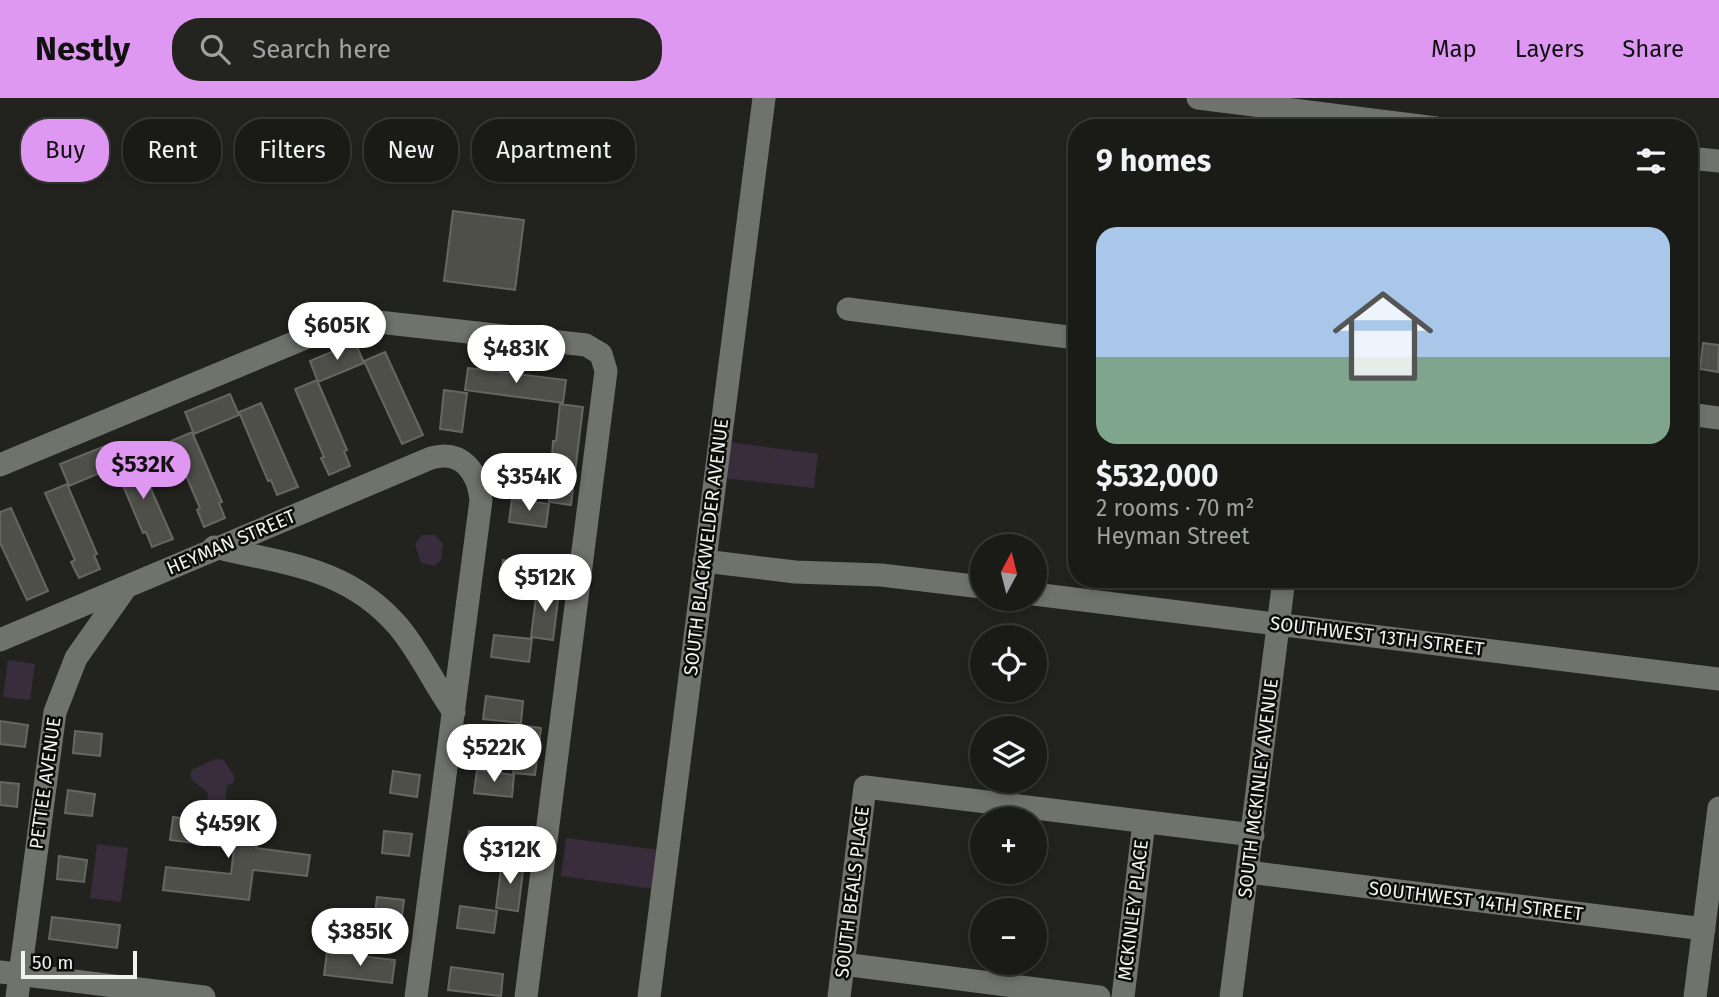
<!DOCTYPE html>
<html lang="en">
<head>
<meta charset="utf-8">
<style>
	:root { --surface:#1a1a16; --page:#23231f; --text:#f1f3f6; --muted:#9fa1a1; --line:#383835; --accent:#de98f2 }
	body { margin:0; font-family:"Fira Sans",sans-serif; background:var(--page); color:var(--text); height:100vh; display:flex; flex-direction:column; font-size:26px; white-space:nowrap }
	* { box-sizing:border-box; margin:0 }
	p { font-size:23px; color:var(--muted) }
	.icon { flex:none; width:38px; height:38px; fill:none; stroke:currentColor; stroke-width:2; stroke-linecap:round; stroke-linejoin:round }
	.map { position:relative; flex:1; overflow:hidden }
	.sheet { position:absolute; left:1068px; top:21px; width:630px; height:469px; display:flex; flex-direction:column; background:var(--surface); border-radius:28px; box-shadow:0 4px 10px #0003,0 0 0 2px var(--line) }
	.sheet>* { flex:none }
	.top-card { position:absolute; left:21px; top:21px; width:665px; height:63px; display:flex; gap:14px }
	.needle { width:46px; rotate:7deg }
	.buttons { position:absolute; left:970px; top:436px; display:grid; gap:14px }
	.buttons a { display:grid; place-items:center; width:77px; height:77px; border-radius:50%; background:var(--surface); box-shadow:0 4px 10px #0003,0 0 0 2px var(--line); font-size:35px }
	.scale { position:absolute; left:21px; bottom:18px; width:116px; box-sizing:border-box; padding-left:7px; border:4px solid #f2f2ef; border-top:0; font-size:19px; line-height:24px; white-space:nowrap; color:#f2f2ef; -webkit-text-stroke:5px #0c0c0a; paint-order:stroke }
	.price { position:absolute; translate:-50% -60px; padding:0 16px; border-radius:24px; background:#fff; color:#222; font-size:23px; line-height:46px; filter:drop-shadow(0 2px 4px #0008) }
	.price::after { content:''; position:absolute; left:50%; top:42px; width:21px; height:16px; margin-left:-10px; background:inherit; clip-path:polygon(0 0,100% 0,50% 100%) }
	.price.active { background:var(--accent); color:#111 }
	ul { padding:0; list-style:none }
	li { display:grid; align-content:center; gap:14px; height:371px; padding:0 28px }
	li span { display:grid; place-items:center; height:217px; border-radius:21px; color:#555 }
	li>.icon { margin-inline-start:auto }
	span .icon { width:126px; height:126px; fill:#fffc; stroke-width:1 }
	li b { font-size:30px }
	h2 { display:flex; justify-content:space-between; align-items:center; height:84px; padding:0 28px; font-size:30px }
	.pill { padding:0 24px; border-radius:28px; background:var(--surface); box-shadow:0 4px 10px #0003,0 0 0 2px var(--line); font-size:24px; line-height:63px }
	.pill.active { background:var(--accent); color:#111 }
	header { display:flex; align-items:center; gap:42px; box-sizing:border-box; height:98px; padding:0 35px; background:var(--accent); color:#111 }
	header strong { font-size:33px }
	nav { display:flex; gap:38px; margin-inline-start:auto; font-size:24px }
	.search { width:490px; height:63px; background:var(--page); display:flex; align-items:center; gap:18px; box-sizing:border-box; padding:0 24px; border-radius:28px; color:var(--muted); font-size:26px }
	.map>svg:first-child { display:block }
	.green { fill:#392c3d }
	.building { fill:#4e4f49; stroke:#666761; stroke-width:2 }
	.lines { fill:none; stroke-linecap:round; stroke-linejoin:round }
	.minor { stroke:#70726c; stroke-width:23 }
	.labels { text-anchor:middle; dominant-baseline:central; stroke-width:5; stroke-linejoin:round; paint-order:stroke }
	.street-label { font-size:19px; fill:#f2f2ef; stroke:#0c0c0a }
</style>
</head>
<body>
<header>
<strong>Nestly</strong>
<div class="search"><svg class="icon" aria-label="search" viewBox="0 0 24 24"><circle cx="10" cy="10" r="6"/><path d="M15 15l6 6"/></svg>Search here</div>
<nav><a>Map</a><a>Layers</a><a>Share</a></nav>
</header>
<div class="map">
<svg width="1719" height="899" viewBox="0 0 1719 899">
	<rect width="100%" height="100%" fill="#22231e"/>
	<path class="green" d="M 729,344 L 818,356 L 814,390 L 725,380 Z
		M 422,437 L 435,437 L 443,446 L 441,462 L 435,468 L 421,465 L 415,446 Z
		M 8,562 L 35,566 L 30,602 L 3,599 Z
		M 216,661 L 224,662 L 234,678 L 234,684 L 227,688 L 225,710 L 206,708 L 208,695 L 191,681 L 191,672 Z
		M 566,740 L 659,752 L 654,791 L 561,778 Z
		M 97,746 L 128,750 L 121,804 L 90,800 Z"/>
	<path class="building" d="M 453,113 L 524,122 L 515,192 L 444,183 Z
		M 355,244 L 364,265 L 318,284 L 310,263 Z
		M 1703,245 L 1719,247 L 1718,274 L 1700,271 Z
		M 385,254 L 423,337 L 402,346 L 364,263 Z
		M 468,270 L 566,282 L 563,305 L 465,292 Z
		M 317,282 L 347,352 L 344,353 L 350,368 L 329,377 L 321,360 L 324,359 L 295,291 Z
		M 444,292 L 467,295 L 462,334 L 440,331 Z
		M 230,296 L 239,317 L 194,336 L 185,314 Z
		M 261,305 L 298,389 L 277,397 L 271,382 L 268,383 L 239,314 Z
		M 560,306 L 583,309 L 571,407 L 549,404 L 553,343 L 556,343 Z
		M 192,334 L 222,404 L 219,405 L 225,420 L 204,429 L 197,412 L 200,410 L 171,343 Z
		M 105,348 L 114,369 L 69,388 L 60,366 Z
		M 136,357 L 173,441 L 152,449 L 146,434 L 143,435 L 114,366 Z
		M 67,386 L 97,456 L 94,457 L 100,471 L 79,480 L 71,464 L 75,462 L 45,395 Z
		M 512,401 L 549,406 L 546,429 L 509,424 Z
		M 11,410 L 48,493 L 27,502 L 0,445 L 0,414 Z
		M 503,462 L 541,467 L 538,489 L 501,485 Z
		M 537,491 L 559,494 L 553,542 L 531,539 Z
		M 494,537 L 532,541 L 529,564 L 491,559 Z
		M 486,598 L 523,603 L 521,625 L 483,621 Z
		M 0,623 L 28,627 L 25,649 L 0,646 Z
		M 519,627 L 541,630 L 535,677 L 513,675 Z
		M 75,633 L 102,636 L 100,658 L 73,655 Z
		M 477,672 L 514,677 L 512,699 L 474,695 Z
		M 393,673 L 420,677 L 417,699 L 390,695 Z
		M 0,684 L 19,686 L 17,709 L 0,707 Z
		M 68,692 L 95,696 L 92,718 L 65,715 Z
		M 173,719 L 259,730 L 256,750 L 310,757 L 307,778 L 253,772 L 249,802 L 163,792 L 166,769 L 231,776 L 234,750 L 170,742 Z
		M 384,733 L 412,736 L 409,758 L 382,755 Z
		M 469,733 L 506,738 L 503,761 L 466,756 Z
		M 59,758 L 87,762 L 84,784 L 57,781 Z
		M 502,762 L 524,765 L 518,813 L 496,810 Z
		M 377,799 L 404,802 L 401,825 L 374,822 Z
		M 460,808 L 497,813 L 494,835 L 457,830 Z
		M 52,819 L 120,827 L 117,850 L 49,841 Z
		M 327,854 L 395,862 L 392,885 L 324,877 Z
		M 451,869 L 503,876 L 501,898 L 448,892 Z"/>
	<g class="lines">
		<path class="minor" d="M 1198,0 L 1436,30
			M 1689,60 L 1719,63
			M 848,211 L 1076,240
			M 1689,316 L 1719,320
			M 0,367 L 351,221 L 586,247 L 601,256 L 606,273 L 526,899
			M 214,449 C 285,466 347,469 398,528 C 420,554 434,586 454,614
			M 704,463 L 795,474 L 881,477 L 982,489
			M 1034,496 L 1719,581
			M 0,542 L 431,360 C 462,351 478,374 481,402 L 416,899
			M 1248,774 L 1704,831
			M 843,866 L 1099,899
			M 0,874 L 204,899
			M 17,899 L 55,614 L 76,560 L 124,492
			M 649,899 L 764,0
			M 839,899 L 865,689 L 1253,737
			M 1123,899 L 1144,724
			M 1231,899 L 1284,481
			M 1695,899 L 1719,710"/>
	</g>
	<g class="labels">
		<g class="street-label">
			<text transform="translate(231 444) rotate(-23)">HEYMAN STREET</text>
			<text transform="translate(706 449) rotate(-83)">SOUTH BLACKWELDER AVENUE</text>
			<text transform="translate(1377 538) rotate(7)">SOUTHWEST 13TH STREET</text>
			<text transform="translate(45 685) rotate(-82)">PETTEE AVENUE</text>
			<text transform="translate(1258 690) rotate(-83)">SOUTH MCKINLEY AVENUE</text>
			<text transform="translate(852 794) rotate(-83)">SOUTH BEALS PLACE</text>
			<text transform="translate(1476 803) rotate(7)">SOUTHWEST 14TH STREET</text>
			<text transform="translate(1133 812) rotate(-83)">MCKINLEY PLACE</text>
		</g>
	</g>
</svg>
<div class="buttons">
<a><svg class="needle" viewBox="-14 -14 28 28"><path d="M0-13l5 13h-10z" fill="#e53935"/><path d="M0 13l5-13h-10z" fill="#9fa1a1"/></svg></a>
<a><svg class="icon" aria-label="locate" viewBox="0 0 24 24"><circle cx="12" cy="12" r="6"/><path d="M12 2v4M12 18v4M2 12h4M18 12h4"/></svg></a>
<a><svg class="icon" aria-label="layers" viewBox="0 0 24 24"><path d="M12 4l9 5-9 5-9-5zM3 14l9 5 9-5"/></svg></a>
<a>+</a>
<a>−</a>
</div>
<div class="scale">50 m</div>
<b class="price" style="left:337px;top:264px">$605K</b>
<b class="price" style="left:516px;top:287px">$483K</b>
<b class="price active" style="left:143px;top:403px">$532K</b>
<b class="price" style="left:529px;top:415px">$354K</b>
<b class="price" style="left:545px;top:516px">$512K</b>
<b class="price" style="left:494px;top:686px">$522K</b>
<b class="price" style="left:228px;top:762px">$459K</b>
<b class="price" style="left:510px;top:788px">$312K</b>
<b class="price" style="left:360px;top:870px">$385K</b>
<div class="top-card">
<a class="pill active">Buy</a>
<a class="pill">Rent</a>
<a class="pill">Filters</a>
<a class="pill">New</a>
<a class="pill">Apartment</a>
</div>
<section class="sheet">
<h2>9 homes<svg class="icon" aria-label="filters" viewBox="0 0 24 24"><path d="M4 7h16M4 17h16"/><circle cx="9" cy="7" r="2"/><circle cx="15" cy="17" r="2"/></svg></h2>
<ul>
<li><span style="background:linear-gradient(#a9c7e8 60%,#7fa58c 0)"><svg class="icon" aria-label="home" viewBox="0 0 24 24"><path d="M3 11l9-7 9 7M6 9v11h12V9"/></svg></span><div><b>$532,000</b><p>2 rooms · 70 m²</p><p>Heyman Street</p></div></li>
</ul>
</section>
</div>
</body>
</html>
